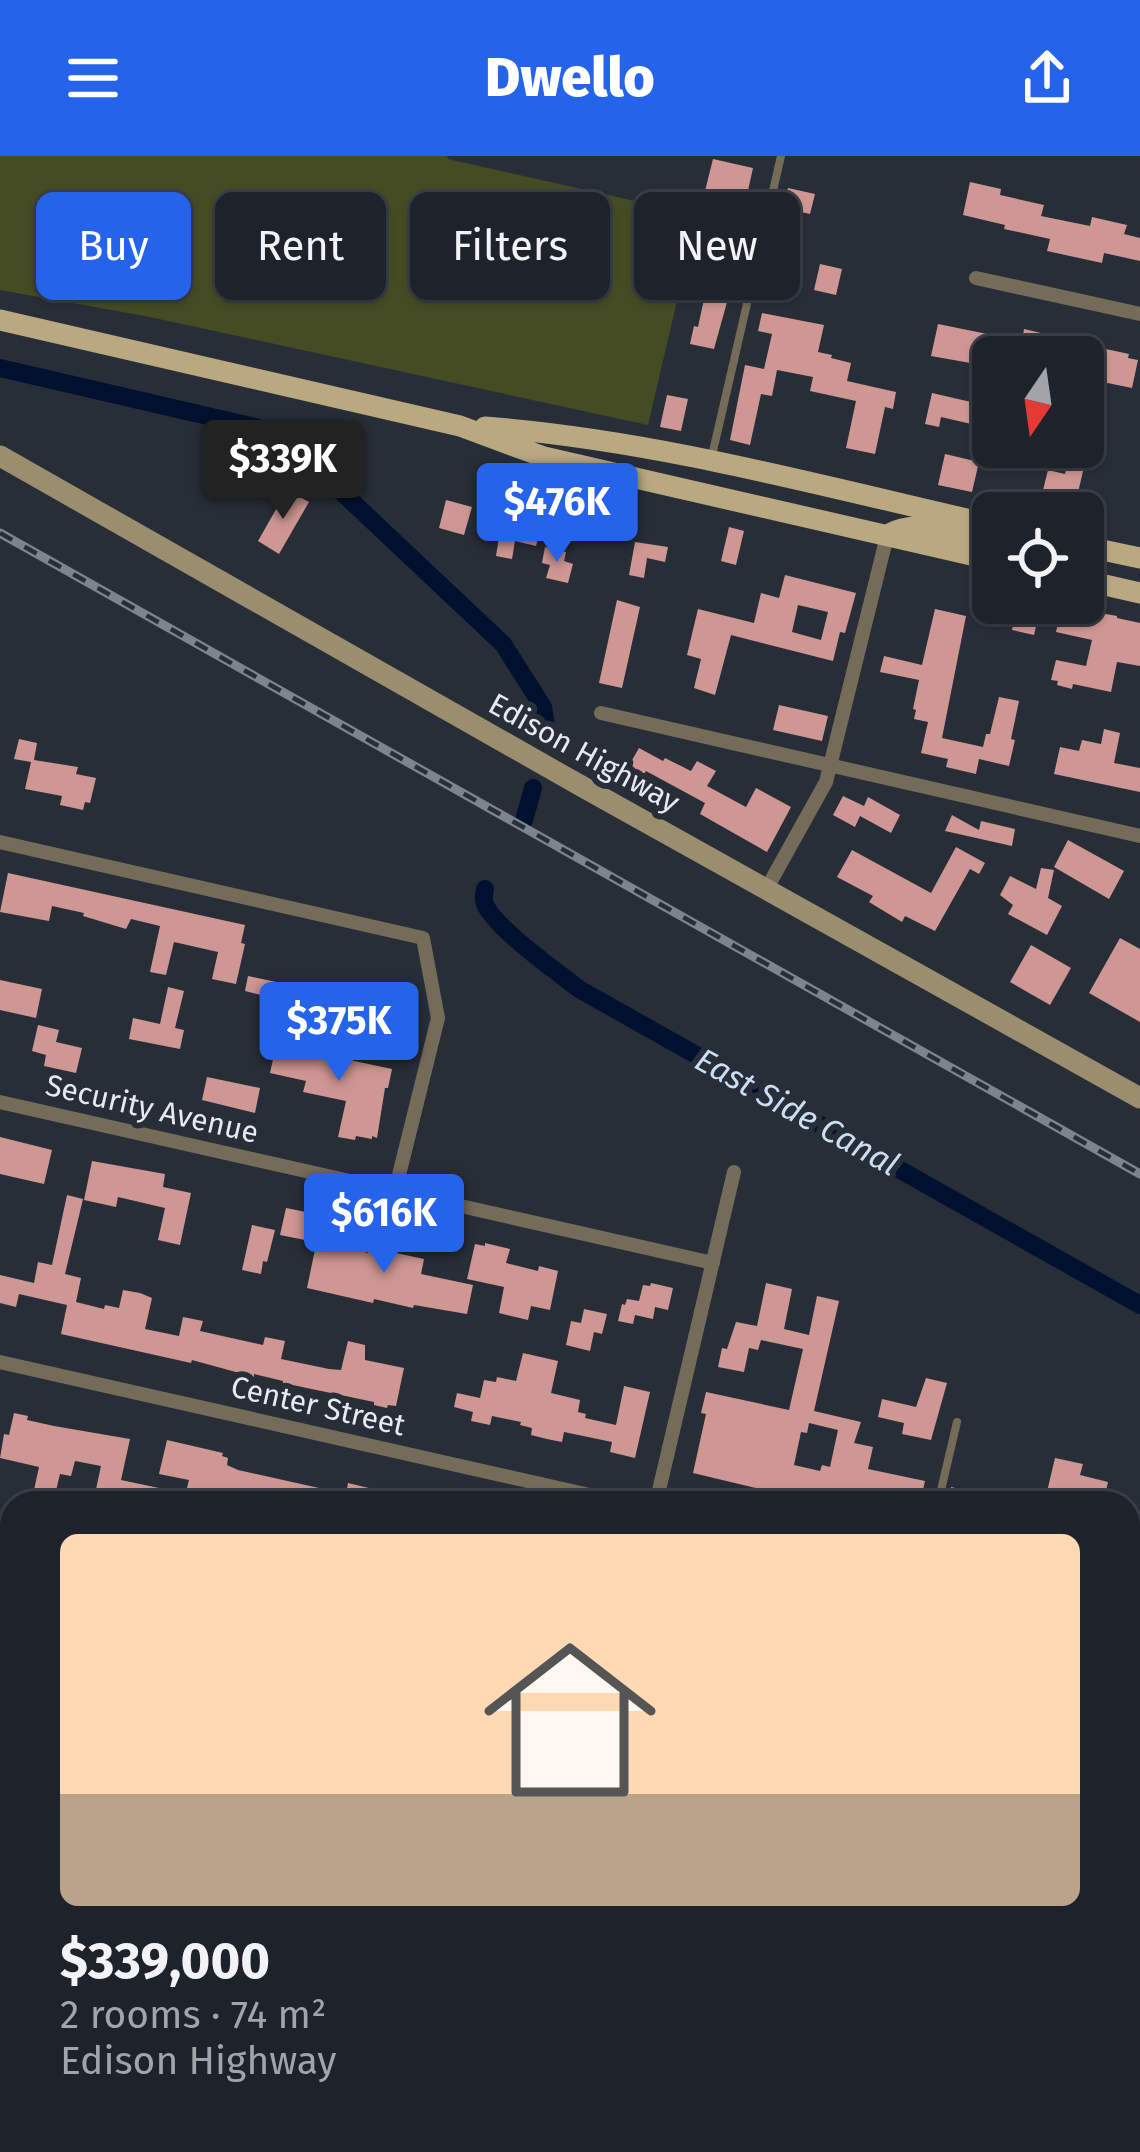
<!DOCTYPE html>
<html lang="en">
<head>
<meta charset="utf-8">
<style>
	:root { --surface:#1e222a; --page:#262a32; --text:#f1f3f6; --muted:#a1a4a8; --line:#3c3f47; --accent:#2563eb }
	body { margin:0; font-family:"Fira Sans",sans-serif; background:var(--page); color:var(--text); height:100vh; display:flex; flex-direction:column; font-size:45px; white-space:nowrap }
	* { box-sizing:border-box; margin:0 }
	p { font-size:39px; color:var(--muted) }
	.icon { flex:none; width:66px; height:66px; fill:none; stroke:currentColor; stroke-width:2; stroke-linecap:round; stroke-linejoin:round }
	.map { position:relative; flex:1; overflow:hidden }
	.drawer { position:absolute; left:0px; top:1335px; width:1140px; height:663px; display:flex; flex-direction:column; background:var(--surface); border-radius:36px 36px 0 0; box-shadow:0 3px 9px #0004,0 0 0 3px var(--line) }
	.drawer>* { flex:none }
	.banner { position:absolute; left:36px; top:36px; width:1068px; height:108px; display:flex; gap:24px }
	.needle { width:78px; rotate:193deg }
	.fabs { position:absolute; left:972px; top:180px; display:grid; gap:24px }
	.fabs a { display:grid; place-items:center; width:132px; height:132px; border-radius:18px; background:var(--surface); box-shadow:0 3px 9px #0004,0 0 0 3px var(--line); font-size:60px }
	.price { position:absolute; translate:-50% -102px; padding:0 27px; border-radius:12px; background:var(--accent); color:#fff; font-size:39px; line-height:78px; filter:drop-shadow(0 3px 6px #0008) }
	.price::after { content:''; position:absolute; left:50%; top:72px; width:36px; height:27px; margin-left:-18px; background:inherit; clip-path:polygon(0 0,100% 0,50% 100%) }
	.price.selected { background:#222; color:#fff }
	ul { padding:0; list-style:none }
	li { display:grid; align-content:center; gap:24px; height:636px; padding:0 60px }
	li+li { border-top:3px solid var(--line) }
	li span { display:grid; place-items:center; height:372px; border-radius:18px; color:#555 }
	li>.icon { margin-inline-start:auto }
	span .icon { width:216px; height:216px; fill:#fffc; stroke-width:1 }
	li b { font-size:51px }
	.pill { padding:0 42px; border-radius:18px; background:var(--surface); box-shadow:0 3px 9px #0004,0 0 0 3px var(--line); font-size:42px; line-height:108px }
	.pill.selected { background:var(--accent); color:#fff }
	header { display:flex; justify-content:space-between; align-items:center; height:156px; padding:0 60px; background:var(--accent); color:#fff; font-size:54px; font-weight:800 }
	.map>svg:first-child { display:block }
	.green { fill:#454c24 }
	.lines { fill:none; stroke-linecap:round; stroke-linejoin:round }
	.canal { stroke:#001130; stroke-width:18 }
	.building { fill:#cf9793; fill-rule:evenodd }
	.lane { stroke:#746c58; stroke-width:8 }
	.street { stroke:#746c58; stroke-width:14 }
	.secondary { stroke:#9b8e6f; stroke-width:21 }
	.primary { stroke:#baa980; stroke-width:21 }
	.rail-casing { stroke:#7e848c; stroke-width:9 }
	.rail { stroke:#282e38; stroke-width:4.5; stroke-dasharray:14; stroke-linecap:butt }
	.labels { text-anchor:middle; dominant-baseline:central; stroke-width:12; stroke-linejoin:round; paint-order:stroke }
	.street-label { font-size:30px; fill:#e7ebf1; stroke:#282e38 }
	.water-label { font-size:33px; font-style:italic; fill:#cadef6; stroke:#282e38 }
</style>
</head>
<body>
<header><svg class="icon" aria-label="menu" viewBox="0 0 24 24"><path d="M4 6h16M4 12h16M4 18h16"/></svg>Dwello<svg class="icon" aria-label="share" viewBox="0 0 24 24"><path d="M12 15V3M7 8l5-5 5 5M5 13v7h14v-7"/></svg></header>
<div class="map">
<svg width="1140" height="1996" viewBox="0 0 1140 1996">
	<rect width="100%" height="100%" fill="#282e38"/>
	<path class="green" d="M 0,0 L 447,0 L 448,3 L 697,59 L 648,269 L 145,160 L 0,134 Z"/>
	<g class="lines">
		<path class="canal" d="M 0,212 L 255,271 L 276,279 L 294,291 L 503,488 L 543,551 L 546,569
			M 524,664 L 533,632
			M 485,733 C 484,742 482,743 487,752 C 501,776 556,815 579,833 L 1140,1149"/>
	</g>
	<path class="building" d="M 713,3 L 753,12 L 737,84 L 695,75 Z
		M 970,26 L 1001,33 L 1000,39 L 1044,49 L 1041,60 L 1090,70 L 1092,61 L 1127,69 L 1124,78 L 1140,82 L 1140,105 L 1104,97 L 1102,107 L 1047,95 L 1050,83 L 1004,73 L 1005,69 L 963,59 Z
		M 788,32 L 815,38 L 810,58 L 783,52 Z
		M 820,108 L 842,113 L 836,139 L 814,134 Z
		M 706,134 L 729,139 L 714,193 L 690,188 L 694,170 L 698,171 Z
		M 762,157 L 824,169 L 818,196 L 832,199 L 831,202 L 851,207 L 847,225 L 896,236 L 893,253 L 885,251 L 875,298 L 846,292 L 856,245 L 810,235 L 813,221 L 777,214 L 772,240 L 761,238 L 750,289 L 730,284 L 745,209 L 764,213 L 772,178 L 758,175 Z
		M 938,168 L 1022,185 L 1024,173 L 1041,177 L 1038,189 L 1067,195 L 1069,185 L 1129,198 L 1128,202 L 1138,204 L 1132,232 L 1083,222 L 1083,201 L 993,201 L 993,211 L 931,200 Z
		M 932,237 L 993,251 L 993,273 L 941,261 L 939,271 L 925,268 Z
		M 667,239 L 688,243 L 681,275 L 660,271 Z
		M 1071,291 L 1091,293 L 1087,311 L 1084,311 L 1076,345 L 1068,343 L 1067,348 L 1041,342 L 1048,314 L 1065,318 Z
		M 945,298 L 979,306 L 972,336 L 938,329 Z
		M 495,315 L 527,322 L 521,348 L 489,340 Z
		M 287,334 L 309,346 L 279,398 L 258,385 Z
		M 446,344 L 472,351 L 464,379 L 439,372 Z
		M 485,366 L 540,376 L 536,390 L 515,385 L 512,403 L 496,400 L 499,381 L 483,377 Z
		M 729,371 L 744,375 L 736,409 L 721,405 Z
		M 635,386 L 668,391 L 665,406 L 647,402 L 644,422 L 629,419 Z
		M 545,391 L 566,396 L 564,405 L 573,408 L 568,427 L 546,422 L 550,409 L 542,407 Z
		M 785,419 L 856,437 L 845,477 L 840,476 L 833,505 L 731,479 L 715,539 L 694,532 L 701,503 L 687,499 L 698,453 L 754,467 L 761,437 L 779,442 ZM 798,449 L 828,456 L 821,484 L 792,476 Z
		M 617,444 L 640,451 L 622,532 L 599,527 Z
		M 1017,447 L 1033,447 L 1030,461 L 1038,462 L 1034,479 L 1012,474 Z
		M 1062,450 L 1117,460 L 1117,462 L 1140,467 L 1140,510 L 1117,506 L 1111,536 L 1073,528 L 1072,533 L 1057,529 L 1058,525 L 1051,524 L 1056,504 L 1086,510 L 1092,484 L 1056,476 Z
		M 935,453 L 966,460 L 942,582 L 983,591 L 986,578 L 990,578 L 999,541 L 1019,545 L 1011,583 L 1015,584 L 1009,610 L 979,603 L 976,618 L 946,611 L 948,603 L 921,597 L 928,566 L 914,563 L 916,554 L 913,553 L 919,524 L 880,516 L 884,500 L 922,509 Z
		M 779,549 L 828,560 L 822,585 L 773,574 Z
		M 1104,573 L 1120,577 L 1114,607 L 1140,612 L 1140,636 L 1054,618 L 1060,591 L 1079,595 L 1082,584 L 1101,588 Z
		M 19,583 L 37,587 L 34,604 L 78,611 L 76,618 L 96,622 L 90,647 L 85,646 L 83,654 L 60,649 L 62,640 L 25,633 L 31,606 L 14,603 Z
		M 639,592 L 663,605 L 665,602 L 691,615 L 697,605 L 716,615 L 707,630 L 746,651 L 756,632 L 791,651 L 767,696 L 700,658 L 705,647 L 646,615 L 642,621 L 627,613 Z
		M 843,640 L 864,650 L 868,641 L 900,659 L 891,677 L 860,660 L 855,671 L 833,659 Z
		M 952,659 L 979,674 L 981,665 L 1015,673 L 1012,690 L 945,675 Z
		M 1068,684 L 1124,715 L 1109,743 L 1054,711 Z
		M 956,691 L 985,707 L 979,718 L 970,713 L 935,775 L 905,760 L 902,766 L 869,746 L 873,740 L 837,721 L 852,694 L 931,737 Z
		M 1041,712 L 1054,714 L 1048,742 L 1062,750 L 1047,779 L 1008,758 L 1013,749 L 1000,739 L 1010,720 L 1036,733 Z
		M 8,717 L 245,769 L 241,787 L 245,788 L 236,828 L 212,823 L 218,796 L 174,786 L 166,819 L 150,816 L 160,770 L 131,763 L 126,773 L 83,760 L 84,757 L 52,750 L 49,765 L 0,756 Z
		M 1120,782 L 1140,793 L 1140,866 L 1089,837 Z
		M 1031,789 L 1071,812 L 1050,849 L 1010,826 Z
		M 248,820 L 281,827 L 277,843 L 245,835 Z
		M 0,824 L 42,833 L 36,862 L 0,854 Z
		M 168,831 L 184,835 L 175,872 L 184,874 L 180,893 L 129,883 L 133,862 L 160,868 Z
		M 38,869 L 59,874 L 56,886 L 82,892 L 76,917 L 44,910 L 46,899 L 32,895 Z
		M 301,885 L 347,895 L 345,903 L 392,913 L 388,932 L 385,932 L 377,982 L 372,980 L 372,983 L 356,980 L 355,984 L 338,981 L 346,945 L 303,936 L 306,925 L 270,917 L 276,890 L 299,895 Z
		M 207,921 L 260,932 L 255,957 L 202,944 Z
		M 0,981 L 52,994 L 44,1028 L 0,1018 Z
		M 92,1005 L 165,1018 L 163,1031 L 191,1037 L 180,1089 L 158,1084 L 165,1052 L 118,1041 L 116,1051 L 84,1044 Z
		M 67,1039 L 83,1043 L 65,1118 L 81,1122 L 76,1146 L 104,1153 L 105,1149 L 119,1152 L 123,1134 L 140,1137 L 152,1142 L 145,1173 L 179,1180 L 183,1161 L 203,1165 L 200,1175 L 263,1189 L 265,1181 L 285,1185 L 281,1203 L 329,1213 L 341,1214 L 348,1185 L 365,1189 L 365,1204 L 404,1212 L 396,1250 L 388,1249 L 387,1252 L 374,1249 L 374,1246 L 283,1227 L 283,1225 L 254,1218 L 254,1221 L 192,1204 L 191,1207 L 61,1178 L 67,1149 L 19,1138 L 16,1151 L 0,1147 L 0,1119 L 34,1127 L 38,1106 L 52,1109 Z
		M 286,1052 L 316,1058 L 310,1085 L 280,1079 Z
		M 375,1066 L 393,1070 L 387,1095 L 424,1103 L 421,1118 L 473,1129 L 467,1158 L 414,1149 L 413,1152 L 374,1143 L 373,1147 L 307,1132 L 317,1084 L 368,1097 Z
		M 252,1069 L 275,1074 L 267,1106 L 263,1105 L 261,1118 L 242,1114 Z
		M 485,1087 L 510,1093 L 506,1107 L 538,1115 L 539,1110 L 558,1115 L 550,1154 L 531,1150 L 528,1164 L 499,1157 L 504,1131 L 467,1123 L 475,1088 L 485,1090 Z
		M 651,1127 L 673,1132 L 668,1154 L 655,1151 L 653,1163 L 635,1159 L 633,1168 L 618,1165 L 622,1148 L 625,1149 L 627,1143 L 639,1145 L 643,1129 L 650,1130 Z
		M 766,1127 L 792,1133 L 784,1173 L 809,1179 L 817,1140 L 839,1145 L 814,1255 L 861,1266 L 854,1287 L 873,1291 L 868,1313 L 925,1325 L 920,1347 L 819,1347 L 693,1317 L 706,1258 L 701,1257 L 706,1236 L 789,1254 L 803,1193 L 761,1184 L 758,1194 L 749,1192 L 744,1216 L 718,1211 L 722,1192 L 727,1193 L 736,1166 L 757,1170 ZM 809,1267 L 838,1274 L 830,1311 L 822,1309 L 820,1315 L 794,1309 L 801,1276 L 807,1277 Z
		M 584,1153 L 607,1158 L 602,1178 L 594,1176 L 590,1195 L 566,1189 L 571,1165 L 581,1167 Z
		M 523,1197 L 558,1205 L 551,1237 L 580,1244 L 578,1256 L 586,1258 L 585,1262 L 616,1269 L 624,1230 L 650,1236 L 635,1302 L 610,1296 L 612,1286 L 564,1276 L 562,1286 L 547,1283 L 531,1279 L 532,1272 L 520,1269 L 521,1266 L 492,1260 L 490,1269 L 471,1265 L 473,1256 L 454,1251 L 457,1237 L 480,1242 L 484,1224 L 496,1226 L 497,1221 L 516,1225 Z
		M 926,1222 L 947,1227 L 931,1284 L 902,1278 L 904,1267 L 878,1261 L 882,1243 L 916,1251 Z
		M 14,1257 L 28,1260 L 27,1264 L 54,1270 L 130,1283 L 121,1324 L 159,1332 L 156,1347 L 116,1339 L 114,1347 L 93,1347 L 101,1310 L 75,1305 L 71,1320 L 60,1318 L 53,1347 L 32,1343 L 39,1311 L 0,1302 L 4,1278 L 9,1279 Z
		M 167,1284 L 223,1297 L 222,1300 L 228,1302 L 227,1309 L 238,1314 L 346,1338 L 348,1327 L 406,1341 L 405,1347 L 262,1347 L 247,1344 L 246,1347 L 232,1344 L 231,1347 L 203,1347 L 184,1343 L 189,1324 L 159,1318 Z
		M 1055,1302 L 1083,1308 L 1080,1319 L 1108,1326 L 1105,1340 L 1077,1332 L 1074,1347 L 1045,1344 Z
		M 951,1331 L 998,1342 L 997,1347 L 948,1347 Z"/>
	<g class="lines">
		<path class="lane" d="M 711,304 L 781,0
			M 938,1347 L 957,1266"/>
		<path class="street" d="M 976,122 L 1140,158
			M 601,557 L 1140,680
			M 0,686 L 423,782 L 438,862 L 395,1035
			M 767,732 L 826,626 L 887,380
			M 0,946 L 713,1107
			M 0,1206 L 625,1347
			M 656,1347 L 734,1016
			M 1128,1460 L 1140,1463
			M 0,1467 L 12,1469
			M 1128,1722 L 1140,1725
			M 0,1726 L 12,1729
			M 1128,1979 L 1140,1981
			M 0,1986 L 44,1996
			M 502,1996 L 504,1986"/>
		<path class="secondary" d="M 0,300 L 583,631 L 1140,942"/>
		<path class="primary" d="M 0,164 L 460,270 L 544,301 L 993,404
			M 485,271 C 657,284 825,331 993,369
			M 889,378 C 918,361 962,379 993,386
			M 1083,390 L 1140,402
			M 1083,424 L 1140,437"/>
		<g class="rail-casing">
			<path id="rail" d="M 0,377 L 1140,1018"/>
		</g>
		<use href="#rail" class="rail"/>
	</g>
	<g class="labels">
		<g class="street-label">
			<text transform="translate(584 597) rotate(29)">Edison Highway</text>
			<text transform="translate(152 953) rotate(13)">Security Avenue</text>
			<text transform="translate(318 1250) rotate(13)">Center Street</text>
		</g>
		<g class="water-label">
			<text transform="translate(797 956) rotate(29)">East Side Canal</text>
		</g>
	</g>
</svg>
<div class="fabs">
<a><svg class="needle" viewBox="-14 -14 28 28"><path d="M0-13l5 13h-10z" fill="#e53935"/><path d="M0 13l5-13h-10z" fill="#a1a4a8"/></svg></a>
<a><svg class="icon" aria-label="locate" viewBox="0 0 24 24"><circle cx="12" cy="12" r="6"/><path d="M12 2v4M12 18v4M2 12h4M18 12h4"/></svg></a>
</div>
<b class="price selected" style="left:283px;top:366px">$339K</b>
<b class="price" style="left:557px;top:409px">$476K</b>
<b class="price" style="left:339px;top:928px">$375K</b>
<b class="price" style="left:384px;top:1120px">$616K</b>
<div class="banner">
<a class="pill selected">Buy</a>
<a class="pill">Rent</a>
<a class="pill">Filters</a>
<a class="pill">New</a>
</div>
<section class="drawer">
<ul>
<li><span style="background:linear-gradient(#ffd9b3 70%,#b9a48a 0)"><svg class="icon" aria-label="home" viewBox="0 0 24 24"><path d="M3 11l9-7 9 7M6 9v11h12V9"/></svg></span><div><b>$339,000</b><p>2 rooms · 74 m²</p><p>Edison Highway</p></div></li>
</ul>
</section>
</div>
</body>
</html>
